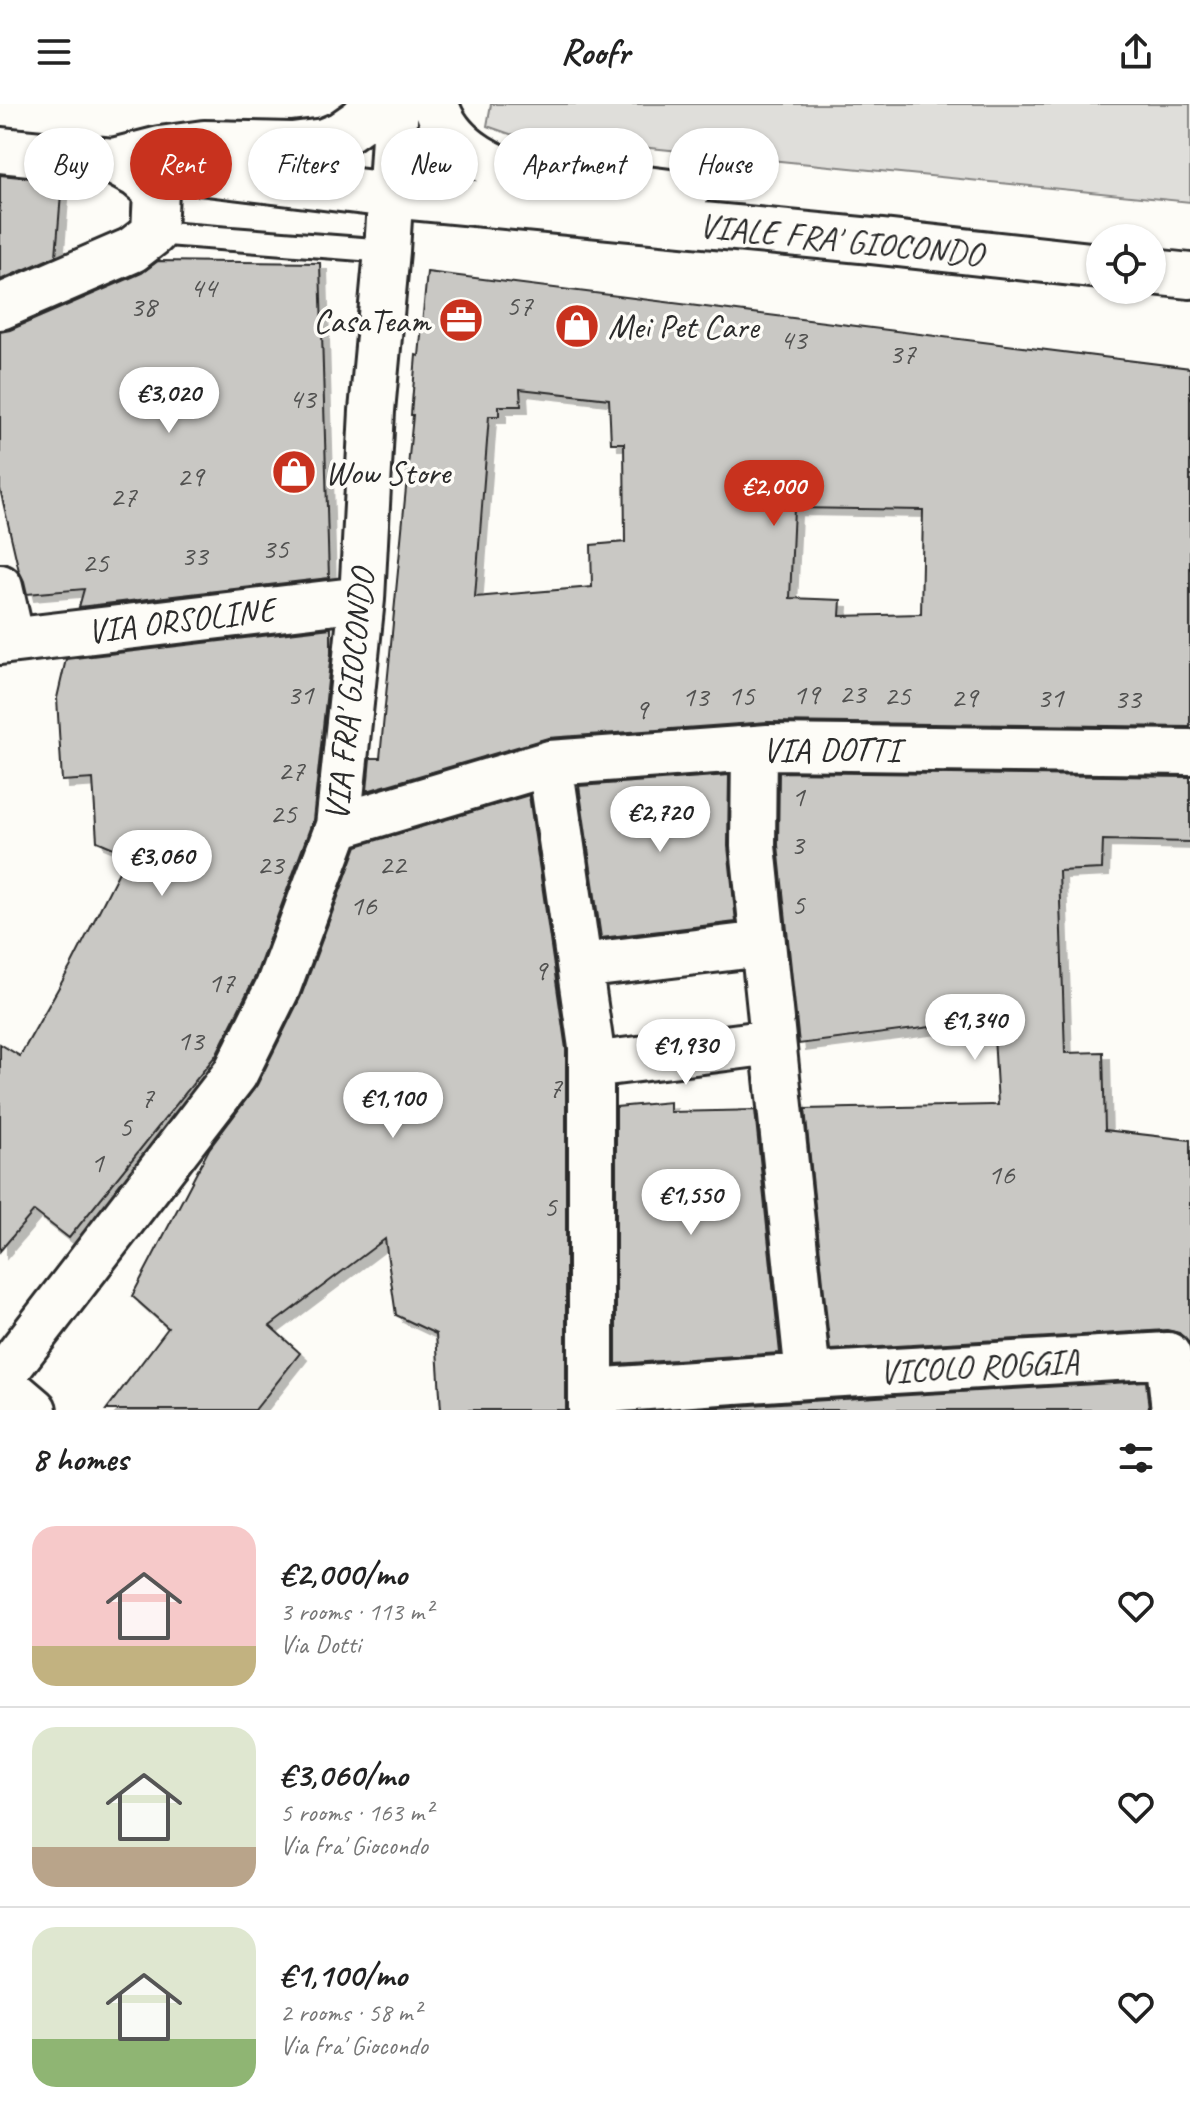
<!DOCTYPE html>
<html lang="en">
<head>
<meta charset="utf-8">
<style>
	:root { --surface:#fff; --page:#f6f6f6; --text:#222; --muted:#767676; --line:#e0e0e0; --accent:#c8321e }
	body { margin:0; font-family:Caveat,sans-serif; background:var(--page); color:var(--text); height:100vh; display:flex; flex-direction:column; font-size:30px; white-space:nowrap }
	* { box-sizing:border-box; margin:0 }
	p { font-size:26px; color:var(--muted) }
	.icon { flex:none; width:44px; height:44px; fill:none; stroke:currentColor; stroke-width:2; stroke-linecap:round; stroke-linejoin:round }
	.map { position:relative; height:1306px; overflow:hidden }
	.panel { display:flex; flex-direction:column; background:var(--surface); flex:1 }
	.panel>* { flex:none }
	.banner { position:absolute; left:24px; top:24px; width:1142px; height:72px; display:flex; gap:16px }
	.tools { position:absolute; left:1086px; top:120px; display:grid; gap:16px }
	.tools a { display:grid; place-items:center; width:80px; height:80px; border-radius:50%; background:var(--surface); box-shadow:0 2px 6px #0004; font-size:40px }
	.price { position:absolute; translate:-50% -68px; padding:0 18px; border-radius:28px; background:#fff; color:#222; font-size:26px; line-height:52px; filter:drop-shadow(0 2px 4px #0008) }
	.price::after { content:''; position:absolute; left:50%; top:48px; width:24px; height:18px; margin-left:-12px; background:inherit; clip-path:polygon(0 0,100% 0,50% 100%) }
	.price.active { background:var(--accent); color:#fff }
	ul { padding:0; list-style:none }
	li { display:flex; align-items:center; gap:24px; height:200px; padding:0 32px }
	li+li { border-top:2px solid var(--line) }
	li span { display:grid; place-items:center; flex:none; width:224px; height:160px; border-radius:24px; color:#555 }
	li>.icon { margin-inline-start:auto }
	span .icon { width:96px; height:96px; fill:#fffc; stroke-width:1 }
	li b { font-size:34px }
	h2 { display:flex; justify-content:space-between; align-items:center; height:96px; padding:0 32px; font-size:34px }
	.pill { padding:0 28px; border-radius:36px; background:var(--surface); box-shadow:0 2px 6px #0004; font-size:28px; line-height:72px }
	.pill.active { background:var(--accent); color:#fff }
	header { display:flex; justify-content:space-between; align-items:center; height:104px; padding:0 32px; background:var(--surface); font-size:36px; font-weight:600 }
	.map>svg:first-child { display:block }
	.green { fill:#dfdeda; stroke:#858482; stroke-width:2 }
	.building { fill:#c9c8c4; stroke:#2b2b2b; stroke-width:2; fill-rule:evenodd; filter:url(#shadow) }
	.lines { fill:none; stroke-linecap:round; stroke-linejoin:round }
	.lane-casing { stroke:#2b2b2b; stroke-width:28 }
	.street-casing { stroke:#2b2b2b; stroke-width:50 }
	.secondary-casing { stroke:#2b2b2b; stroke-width:50 }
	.lane { stroke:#fdfcf7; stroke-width:22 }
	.street { stroke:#fdfcf7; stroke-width:44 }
	.secondary { stroke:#fdfcf7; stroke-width:44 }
	.labels { text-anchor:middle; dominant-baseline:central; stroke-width:7; stroke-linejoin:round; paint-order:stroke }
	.number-label { font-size:30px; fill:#525251 }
	.street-label { font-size:34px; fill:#2b2b2b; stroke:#fdfcf7 }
	.poi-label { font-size:34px; fill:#2b2b2b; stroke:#fdfcf7; text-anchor:start }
</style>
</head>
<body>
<header><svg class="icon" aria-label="menu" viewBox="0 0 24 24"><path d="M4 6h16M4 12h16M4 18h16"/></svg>Roofr<svg class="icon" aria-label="share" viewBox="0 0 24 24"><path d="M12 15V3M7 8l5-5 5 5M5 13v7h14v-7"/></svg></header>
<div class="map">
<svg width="1190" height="1306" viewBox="0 0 1190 1306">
	<defs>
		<filter id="shadow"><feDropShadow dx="7" dy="7" stdDeviation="0" flood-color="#0004"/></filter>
	</defs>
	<rect width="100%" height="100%" fill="#fdfcf7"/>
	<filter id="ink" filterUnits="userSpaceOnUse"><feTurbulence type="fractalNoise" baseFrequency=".0125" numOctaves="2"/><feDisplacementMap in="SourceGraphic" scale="16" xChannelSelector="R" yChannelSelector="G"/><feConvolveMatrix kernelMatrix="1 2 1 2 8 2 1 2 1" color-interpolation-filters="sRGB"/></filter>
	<g filter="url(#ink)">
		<path class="green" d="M 491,0 L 1190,0 L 1190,98 L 510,30 L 487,22 Z"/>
		<path class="building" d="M 0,71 L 62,77 L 56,152 L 0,176 Z
			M 158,157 L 320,159 L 329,474 L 79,503 L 84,485 L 27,490 L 24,477 L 19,467 L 0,385 L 0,228 L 10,226 L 142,169 Z
			M 427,168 L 1190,264 L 1190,623 L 768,618 L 548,634 L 367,687 L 370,654 L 380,654 L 413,311 L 411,311 L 416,251 L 419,252 ZM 520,285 L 609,295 L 611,339 L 624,339 L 625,438 L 591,441 L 592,483 L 475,493 L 489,312 L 499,312 L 499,302 L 521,302 ZM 794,404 L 923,406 L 921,510 L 840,512 L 841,496 L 790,494 Z
			M 331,524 L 331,549 L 313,716 L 255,873 L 216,951 L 69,1134 L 34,1107 L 0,1147 L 0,940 L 20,952 L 72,860 L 128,750 L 97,737 L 93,675 L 62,677 L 57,594 L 66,555 Z
			M 779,668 L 1190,673 L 1190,738 L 1103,736 L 1102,765 L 1059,767 L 1065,949 L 1103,948 L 1105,1026 L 1190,1036 L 1190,1240 L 1179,1229 L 1167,1226 L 830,1246 L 805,1005 L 998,1001 L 993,915 L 799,940 L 778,741 Z
			M 729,671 L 728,742 L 736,818 L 601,834 L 579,682 Z
			M 529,691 L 566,945 L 566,1306 L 441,1306 L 436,1230 L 396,1211 L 385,1135 L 270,1222 L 300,1249 L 255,1306 L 106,1306 L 168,1224 L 132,1192 L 209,1045 L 257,981 L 301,892 L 357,742 Z
			M 670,998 L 670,1008 L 755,1006 L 780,1249 L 616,1260 L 616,1003 Z
			M 1146,1277 L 1149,1306 L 679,1306 L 810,1297 Z"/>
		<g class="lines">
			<g class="lane-casing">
				<path id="lane" d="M 154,129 L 387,147"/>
			</g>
			<g class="street-casing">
				<path id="street" d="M 436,0 C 446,36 478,56 510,68 L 686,90
					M 116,58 L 390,91 L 872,137 L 1100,162
					M 1152,168 L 1190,172
					M 0,203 L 132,146 L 154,129 L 156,87 L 137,71 L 113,58
					M 0,483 L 12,536
					M 0,538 L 362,495
					M 754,645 L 753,742 L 808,1272
					M 550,659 L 591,943 L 591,1306
					M 338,722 L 550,659 L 768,643 L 1190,648
					M 580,862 L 763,840
					M 591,961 L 773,938
					M 0,1275 L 235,970 L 278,883 L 338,722 L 362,495 L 372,307 L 387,147 L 396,0
					M 0,1277 L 34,1306
					M 591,1287 L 808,1272 L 1168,1251 L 1174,1306"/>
			</g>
			<g class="secondary-casing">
				<path id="secondary" d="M 0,46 L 113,57 L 160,45 L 204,39 L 292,41 L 324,37 L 341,30 L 361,16 L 375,0"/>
			</g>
			<use href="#lane" class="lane"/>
			<use href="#street" class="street"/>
			<use href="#secondary" class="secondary"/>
		</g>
	</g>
	<defs>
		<g id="office-disc" transform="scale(2.3)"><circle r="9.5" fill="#c8321e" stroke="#fdfcf7"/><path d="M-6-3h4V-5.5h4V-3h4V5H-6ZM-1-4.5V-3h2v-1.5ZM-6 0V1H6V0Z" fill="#fff"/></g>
		<g id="shop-disc" transform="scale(2.3)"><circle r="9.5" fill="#c8321e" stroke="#fdfcf7"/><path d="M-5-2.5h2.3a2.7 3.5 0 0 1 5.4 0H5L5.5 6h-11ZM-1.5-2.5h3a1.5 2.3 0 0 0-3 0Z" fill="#fff"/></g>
	</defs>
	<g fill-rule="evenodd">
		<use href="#office-disc" x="461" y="216"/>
		<use href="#shop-disc" x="577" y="222"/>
		<use href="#shop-disc" x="294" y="368"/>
	</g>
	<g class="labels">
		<g class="number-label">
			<text x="203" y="183">44</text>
			<text x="519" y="201">57</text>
			<text x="143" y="202">38</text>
			<text x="793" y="235">43</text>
			<text x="902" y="249">37</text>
			<text x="302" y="294">43</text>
			<text x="190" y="372">29</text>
			<text x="123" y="392">27</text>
			<text x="275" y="444">35</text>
			<text x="194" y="451">33</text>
			<text x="95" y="458">25</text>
			<text x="852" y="589">23</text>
			<text x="300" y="590">31</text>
			<text x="806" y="590">19</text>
			<text x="741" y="591">15</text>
			<text x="897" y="591">25</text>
			<text x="695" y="592">13</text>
			<text x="964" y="593">29</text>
			<text x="1050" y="593">31</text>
			<text x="1127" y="594">33</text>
			<text x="641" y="605">9</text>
			<text x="291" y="666">27</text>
			<text x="798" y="692">1</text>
			<text x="283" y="709">25</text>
			<text x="797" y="740">3</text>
			<text x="270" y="760">23</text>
			<text x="392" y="760">22</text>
			<text x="798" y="800">5</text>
			<text x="363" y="801">16</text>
			<text x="540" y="866">9</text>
			<text x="221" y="878">17</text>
			<text x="190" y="936">13</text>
			<text x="555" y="983">7</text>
			<text x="147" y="993">7</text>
			<text x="125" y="1022">5</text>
			<text x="97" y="1058">1</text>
			<text x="1001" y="1070">16</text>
			<text x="550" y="1102">5</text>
		</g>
		<g class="street-label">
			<text transform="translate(841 135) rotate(6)">VIALE FRA' GIOCONDO</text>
			<text transform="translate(181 516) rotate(-7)">VIA ORSOLINE</text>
			<text transform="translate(349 591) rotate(-84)">VIA FRA' GIOCONDO</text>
			<text x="831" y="645">VIA DOTTI</text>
			<text transform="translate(979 1262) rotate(-3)">VICOLO ROGGIA</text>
		</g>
		<g class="poi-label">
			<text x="430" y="216" text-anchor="end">CasaTeam</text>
			<text x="608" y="222">Mei Pet Care</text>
			<text x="325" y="368">Wow Store</text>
		</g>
	</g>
</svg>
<div class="tools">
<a><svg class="icon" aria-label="locate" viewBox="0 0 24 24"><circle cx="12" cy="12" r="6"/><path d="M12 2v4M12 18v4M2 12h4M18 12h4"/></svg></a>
</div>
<b class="price" style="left:169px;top:331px">€3,020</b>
<b class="price active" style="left:774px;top:424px">€2,000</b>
<b class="price" style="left:660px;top:750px">€2,720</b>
<b class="price" style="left:162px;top:794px">€3,060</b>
<b class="price" style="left:975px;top:958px">€1,340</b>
<b class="price" style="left:686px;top:983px">€1,930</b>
<b class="price" style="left:393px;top:1036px">€1,100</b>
<b class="price" style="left:691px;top:1133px">€1,550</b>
<div class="banner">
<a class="pill">Buy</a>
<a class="pill active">Rent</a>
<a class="pill">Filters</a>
<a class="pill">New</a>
<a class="pill">Apartment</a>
<a class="pill">House</a>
</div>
</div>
<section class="panel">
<h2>8 homes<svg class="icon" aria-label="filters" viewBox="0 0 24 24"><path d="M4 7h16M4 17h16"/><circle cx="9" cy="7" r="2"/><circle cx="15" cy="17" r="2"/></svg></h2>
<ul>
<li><span style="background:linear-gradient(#f6c9c9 75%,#c2b280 0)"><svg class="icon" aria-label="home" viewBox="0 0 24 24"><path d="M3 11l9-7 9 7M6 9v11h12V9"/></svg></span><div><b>€2,000/mo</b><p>3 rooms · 113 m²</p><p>Via Dotti</p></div><svg class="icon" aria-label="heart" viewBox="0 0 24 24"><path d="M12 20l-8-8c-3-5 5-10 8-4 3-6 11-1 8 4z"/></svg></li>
<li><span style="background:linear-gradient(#dfe7d0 75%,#b9a48a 0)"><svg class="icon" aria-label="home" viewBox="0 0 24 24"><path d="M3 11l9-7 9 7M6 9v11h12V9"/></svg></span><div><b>€3,060/mo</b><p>5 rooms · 163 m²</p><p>Via fra' Giocondo</p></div><svg class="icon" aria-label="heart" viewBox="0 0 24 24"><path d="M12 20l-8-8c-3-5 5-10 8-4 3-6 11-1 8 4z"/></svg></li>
<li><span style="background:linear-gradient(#dfe7d0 70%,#8fb573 0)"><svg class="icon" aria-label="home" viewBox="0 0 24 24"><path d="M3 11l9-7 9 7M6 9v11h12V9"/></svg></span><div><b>€1,100/mo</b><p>2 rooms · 58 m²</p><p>Via fra' Giocondo</p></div><svg class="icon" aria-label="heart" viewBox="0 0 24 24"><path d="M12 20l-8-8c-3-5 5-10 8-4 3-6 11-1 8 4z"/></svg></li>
</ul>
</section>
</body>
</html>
